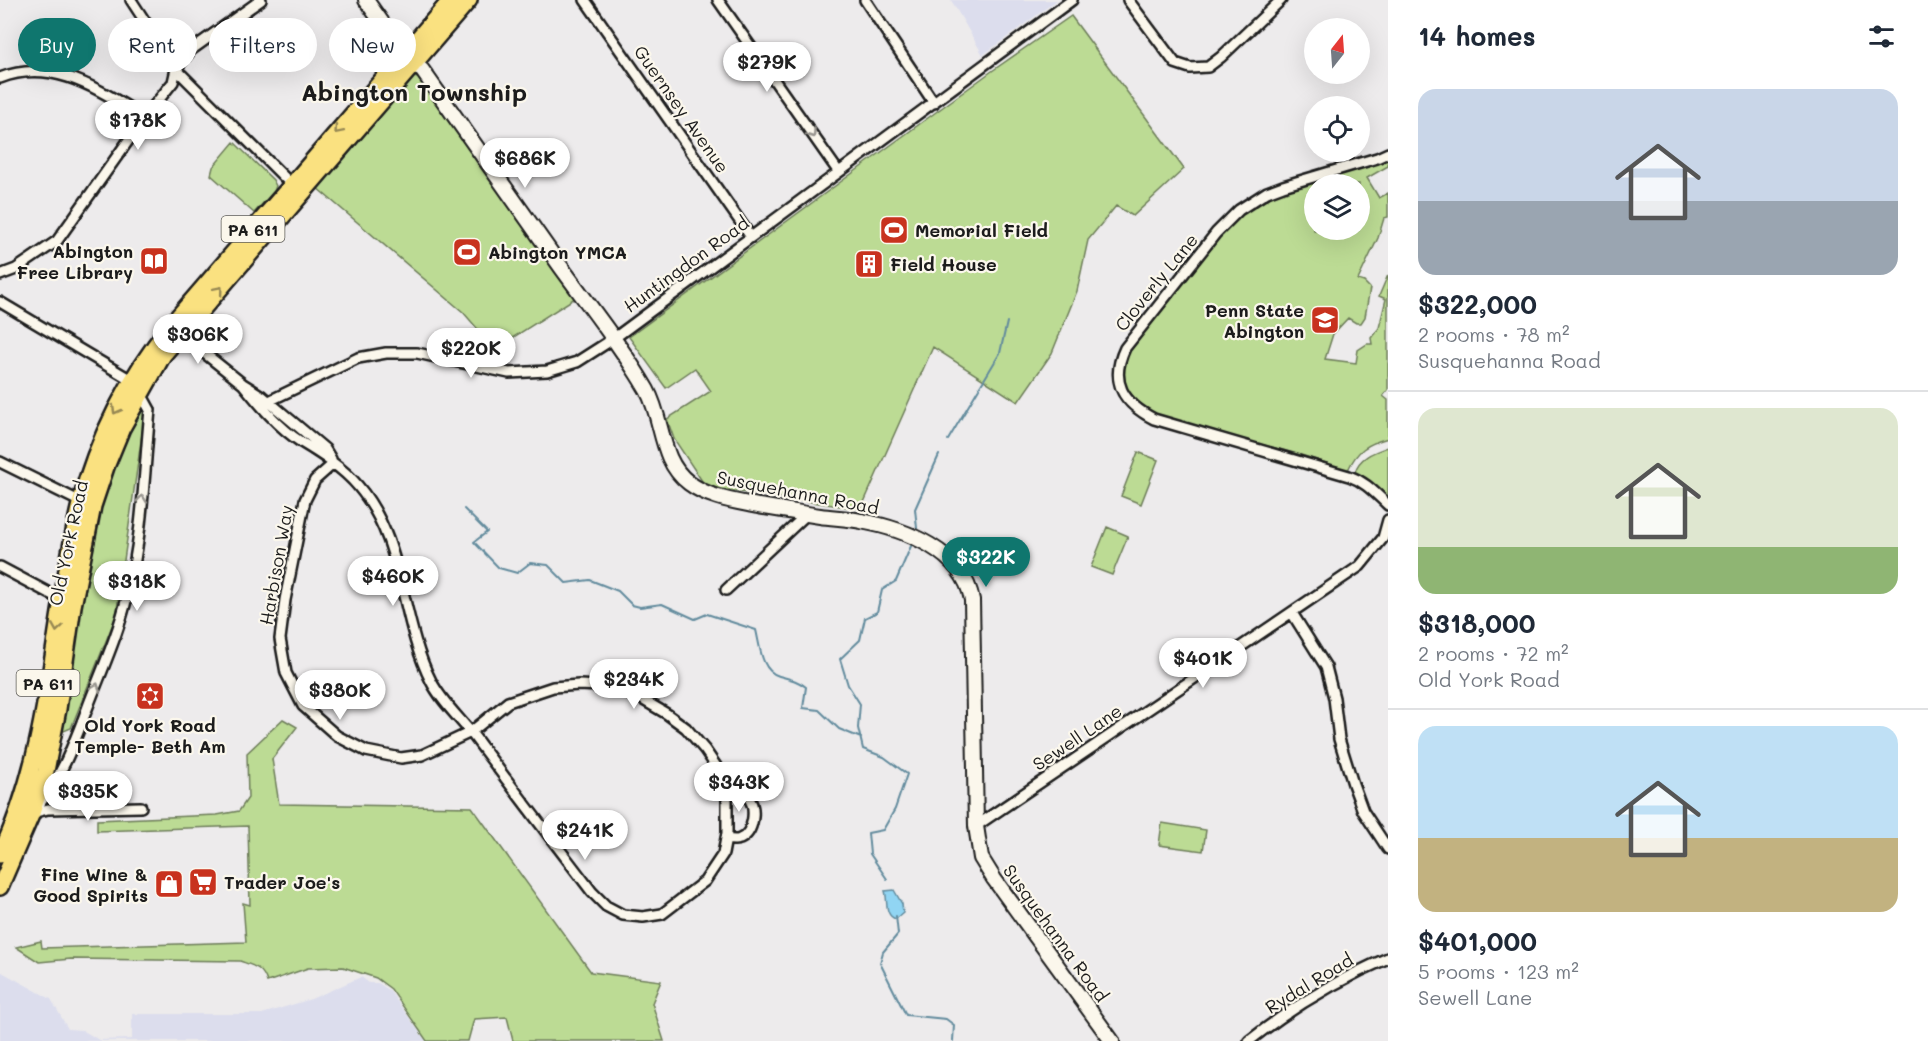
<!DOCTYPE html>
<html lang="en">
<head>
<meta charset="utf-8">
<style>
	:root { --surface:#fff; --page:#f2f2f3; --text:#1f2937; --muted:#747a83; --line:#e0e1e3; --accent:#0f766e }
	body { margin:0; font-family:Mali,sans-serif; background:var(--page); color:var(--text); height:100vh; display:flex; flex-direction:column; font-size:22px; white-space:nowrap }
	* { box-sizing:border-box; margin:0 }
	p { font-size:20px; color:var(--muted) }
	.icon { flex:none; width:33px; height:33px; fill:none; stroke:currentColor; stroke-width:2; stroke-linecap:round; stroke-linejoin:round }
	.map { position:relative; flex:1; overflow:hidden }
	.side { display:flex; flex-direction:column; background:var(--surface); width:540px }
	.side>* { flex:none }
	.hud { position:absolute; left:18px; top:18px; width:570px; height:54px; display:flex; gap:12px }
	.needle { width:39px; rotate:17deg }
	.fabs { position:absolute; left:1304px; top:18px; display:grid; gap:12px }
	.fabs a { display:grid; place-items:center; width:66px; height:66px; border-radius:50%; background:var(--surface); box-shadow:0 6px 24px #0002; font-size:30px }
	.price { position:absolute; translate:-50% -51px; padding:0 14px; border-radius:21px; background:#fff; color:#222; font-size:20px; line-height:39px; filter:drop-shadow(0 2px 3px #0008) }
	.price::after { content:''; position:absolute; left:50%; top:36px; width:18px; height:14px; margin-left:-9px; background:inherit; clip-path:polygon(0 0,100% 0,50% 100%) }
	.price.on { background:var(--accent); color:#fff }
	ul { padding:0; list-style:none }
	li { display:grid; align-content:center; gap:12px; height:318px; padding:0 30px }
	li+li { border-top:2px solid var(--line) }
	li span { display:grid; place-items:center; height:186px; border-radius:18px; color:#555 }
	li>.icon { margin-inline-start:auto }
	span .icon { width:108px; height:108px; fill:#fffc; stroke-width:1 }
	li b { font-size:26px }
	h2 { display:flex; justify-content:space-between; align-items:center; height:72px; padding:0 30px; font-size:26px }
	.pill { padding:0 21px; border-radius:27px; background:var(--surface); box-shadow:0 6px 24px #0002; font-size:21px; line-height:54px }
	.pill.on { background:var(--accent); color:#fff }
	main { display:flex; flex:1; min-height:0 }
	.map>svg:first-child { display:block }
	.built { fill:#dcdded }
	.green { fill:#bcdb94; stroke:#6c7c58; stroke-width:1.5; fill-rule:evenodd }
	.water { fill:#91d5f3; stroke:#628b9d; stroke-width:1.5 }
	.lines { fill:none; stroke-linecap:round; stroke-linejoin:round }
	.stream { stroke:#628b9d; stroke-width:2 }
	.minor-casing { stroke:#1c1c1c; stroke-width:14 }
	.secondary-casing { stroke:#1c1c1c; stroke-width:18 }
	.trunk-casing { stroke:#1c1c1c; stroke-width:20 }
	.minor { stroke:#fbf7ec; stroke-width:9 }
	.secondary { stroke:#fbf7ec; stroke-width:14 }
	.trunk { stroke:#fae180; stroke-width:15 }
	.oneway { stroke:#968853 }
	.oneway2 { stroke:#97948e }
	.labels { text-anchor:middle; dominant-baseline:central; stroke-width:4.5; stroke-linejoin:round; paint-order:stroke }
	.shield { fill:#fbf7ec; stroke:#5f5e5a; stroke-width:1.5 }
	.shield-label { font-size:16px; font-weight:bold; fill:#1c1c1c }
	.street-label { font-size:18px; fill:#1c1c1c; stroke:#fbf7ec }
	.poi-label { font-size:18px; font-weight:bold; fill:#1c1c1c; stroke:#fbf7ec; text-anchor:start }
	.district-label { font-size:24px; font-weight:bold; fill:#1c1c1c; stroke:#fbf7ec }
</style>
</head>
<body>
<main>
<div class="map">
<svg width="1388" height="1041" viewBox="0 0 1388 1041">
	<rect width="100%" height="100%" fill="#edebec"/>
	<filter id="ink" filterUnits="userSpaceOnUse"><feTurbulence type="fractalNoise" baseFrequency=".0167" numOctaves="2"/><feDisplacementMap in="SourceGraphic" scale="12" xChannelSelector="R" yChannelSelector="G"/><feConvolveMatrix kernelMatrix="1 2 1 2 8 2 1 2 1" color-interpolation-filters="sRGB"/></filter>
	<g filter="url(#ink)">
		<path class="built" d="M 951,0 L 1057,0 L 983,55 Z
			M 0,971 L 51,999 L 68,1029 L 82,1030 L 99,1040 L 132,1039 L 132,1014 L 262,1014 L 311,999 L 361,977 L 369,983 L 378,983 L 389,990 L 426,1041 L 0,1041 Z"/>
		<path class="green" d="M 1071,16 L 1184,169 L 1133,216 L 1116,206 L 1088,240 L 1077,291 L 1052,353 L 1018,402 L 933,347 L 861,509 L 706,487 L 674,439 L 667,419 L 711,391 L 695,368 L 666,388 L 629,337 L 992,71 Z
			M 413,77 L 418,78 L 575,298 L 495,349 L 463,312 L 317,188 Z
			M 234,142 L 273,180 L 276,186 L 274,191 L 254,213 L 211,175 L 213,167 Z
			M 1388,158 L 1388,166 L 1367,178 L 1379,198 L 1388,193 L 1388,217 L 1384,218 L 1378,238 L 1358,280 L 1364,282 L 1370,288 L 1365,317 L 1361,323 L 1356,323 L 1348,318 L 1333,334 L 1325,359 L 1356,363 L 1358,350 L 1367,344 L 1372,344 L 1371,338 L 1379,328 L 1386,299 L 1379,296 L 1388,275 L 1388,390 L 1383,396 L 1388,400 L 1388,438 C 1367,444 1357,450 1348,470 L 1298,454 L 1166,419 C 1132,406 1110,384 1131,347 L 1225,229 L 1253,206 L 1284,190 ZM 1314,184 L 1359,184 L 1359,230 L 1314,230 Z
			M 139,407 L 145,413 L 116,616 L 71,728 L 64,731 L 60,728 L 91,541 L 107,474 Z
			M 1388,447 L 1388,499 L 1370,481 L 1355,472 C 1359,457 1374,452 1388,447 Z
			M 1138,452 L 1158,460 L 1141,504 L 1121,496 Z
			M 1107,527 L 1128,536 L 1112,575 L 1091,567 Z
			M 283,719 L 297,727 L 272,759 L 279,804 L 472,807 L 591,972 L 661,981 L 652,1003 L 664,1041 L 513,1041 L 507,1017 L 474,1019 L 468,1041 L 427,1041 L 391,989 L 376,978 L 343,967 L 308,968 L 267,982 C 262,967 254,966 240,961 L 71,959 L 39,962 L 16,947 L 41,941 L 42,948 L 246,942 L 243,903 L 250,905 L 248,826 L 97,831 L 97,820 L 217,815 L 239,811 L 248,798 L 247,753 Z
			M 1162,823 L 1206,830 L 1203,851 L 1159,845 Z"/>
		<path class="water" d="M 894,890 L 902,904 L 903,913 L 896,919 C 884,916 888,900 885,891 Z"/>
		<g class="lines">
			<path class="stream" d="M 948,440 L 1000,353 L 1007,322
				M 464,509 L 487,532 L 474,542 L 499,568 L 517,573 L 530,563 L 548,565 L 566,583 L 590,580 L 618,591 L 632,605 L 640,607 L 662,604 L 695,619 L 707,614 L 756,630 C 760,646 761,671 779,676 C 790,679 797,680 806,687 L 803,708 L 819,710 L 839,729 L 861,738
				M 917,528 L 915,509 L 939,455
				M 887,879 L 870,854 L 868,833 L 883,830 L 895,809 L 907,774 L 884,757 L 863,749 L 858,728 L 860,704 L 848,685 L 840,659 L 860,640 L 865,618 L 877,612 L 882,590 L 896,581 L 911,546
				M 896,916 L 898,934 L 883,952 L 880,963 L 906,1015 L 946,1019 L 954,1025 L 953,1041"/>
			<g class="minor-casing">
				<path id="minor" d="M 131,0 L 176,69 L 295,188
					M 585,0 L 751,237
					M 718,0 L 838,171
					M 865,0 L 934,103
					M 1128,0 L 1175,63 L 1190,68 L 1208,67 L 1221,57 L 1281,0
					M 0,78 C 54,57 100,91 145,117
					M 1388,153 L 1377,158 L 1283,186 L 1267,192 L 1239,210 L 1216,233 L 1125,348 C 1109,382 1123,403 1154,419 L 1349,476 C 1366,482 1375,493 1388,505
					M 0,275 L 16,269 L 57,241 L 145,117 L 173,82 L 176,69 L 191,50 L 261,0
					M 0,302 L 133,381
					M 178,332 L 243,384 L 262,396 L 325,449 L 331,459
					M 243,384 C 259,404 279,428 301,442 C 321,454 343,468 358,486 C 405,541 400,620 431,681 C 442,703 462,720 476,739 C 514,790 553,841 592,892 L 606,906 L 623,915 L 643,917 L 662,914 L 705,881 L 723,854 L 727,833 L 727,787 L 718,769 L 705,750 L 686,728 L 667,714 L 640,698 L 622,691 L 600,686 L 579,685 L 553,687 L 508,702 L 471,732 L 422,755 L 401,758 L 366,751 L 337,736 L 303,706 L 286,673 L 280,639 L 285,600 L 305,500 L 315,480 L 333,464
					M 269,401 L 358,358 L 386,353 L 417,353 L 509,373 L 547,371 L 577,362 L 613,339 L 1072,0
					M 0,462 L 85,504
					M 0,567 L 64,601
					M 726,590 L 807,514
					M 1292,613 L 1326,667 L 1334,698 L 1339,739 L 1353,784 L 1363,811 L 1388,849
					M 37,807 C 61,779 74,743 87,709 C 101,672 118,635 127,597 C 143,536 144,472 150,410 L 140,392
					M 32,813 L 48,809 L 141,807
					M 976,826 L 1360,566 L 1383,538 L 1388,520
					M 726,839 C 731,840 736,841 740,839 C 754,833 757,808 748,797 C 743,791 734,789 727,787
					M 1249,1041 C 1291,1008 1339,979 1388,958"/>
			</g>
			<g class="secondary-casing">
				<path id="secondary" d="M 366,0 L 404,54 L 422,70 C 468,136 515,201 561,267 C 590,307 622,347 647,390 C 664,421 659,460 689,483 C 709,498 734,501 758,506 C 778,509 799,513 820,516 C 834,518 847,518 861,521 C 905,529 963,551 972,600 L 976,826 L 981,858 L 994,879 L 1112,1041"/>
			</g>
			<g class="trunk-casing">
				<path id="trunk" d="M 0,855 C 52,746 52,621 80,504 C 96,440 129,377 170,326 L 451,0
					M 0,887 L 32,813 L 46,771 L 58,709 L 73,606 L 93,506 L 106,467 L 122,428 L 163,355 L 469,0"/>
			</g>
			<use href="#minor" class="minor"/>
			<use href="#secondary" class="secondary"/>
			<use href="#trunk" class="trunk"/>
		</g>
		<defs><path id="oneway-chevron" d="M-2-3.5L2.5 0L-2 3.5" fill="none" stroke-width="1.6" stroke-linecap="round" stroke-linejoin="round" transform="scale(1.5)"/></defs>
		<g class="oneway">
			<use href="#oneway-chevron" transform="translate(338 130) rotate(131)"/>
			<use href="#oneway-chevron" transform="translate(219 290) rotate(-50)"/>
			<use href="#oneway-chevron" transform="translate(116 410) rotate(119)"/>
			<use href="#oneway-chevron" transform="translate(57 628) rotate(99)"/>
		</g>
		<g class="oneway2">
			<use href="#oneway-chevron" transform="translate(812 134) rotate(55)"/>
			<use href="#oneway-chevron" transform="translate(142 499) rotate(-84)"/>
			<use href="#oneway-chevron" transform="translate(96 687) rotate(-69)"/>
		</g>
	</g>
	<defs>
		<g id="stadium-square" transform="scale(1.5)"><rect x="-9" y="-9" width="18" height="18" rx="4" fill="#c8321e" stroke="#fbf7ec"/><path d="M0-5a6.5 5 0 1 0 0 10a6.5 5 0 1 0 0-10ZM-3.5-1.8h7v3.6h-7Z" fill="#fff"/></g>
		<g id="library-square" transform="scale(1.5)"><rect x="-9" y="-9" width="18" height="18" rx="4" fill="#c8321e" stroke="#fbf7ec"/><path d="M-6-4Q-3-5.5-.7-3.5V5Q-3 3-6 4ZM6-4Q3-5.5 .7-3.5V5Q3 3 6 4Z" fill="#fff"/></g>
		<g id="building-square" transform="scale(1.5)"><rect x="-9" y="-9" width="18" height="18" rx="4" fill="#c8321e" stroke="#fbf7ec"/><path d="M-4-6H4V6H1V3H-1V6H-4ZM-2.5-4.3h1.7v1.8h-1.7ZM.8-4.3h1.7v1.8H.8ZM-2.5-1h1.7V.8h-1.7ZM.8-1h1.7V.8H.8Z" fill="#fff"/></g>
		<g id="university-square" transform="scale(1.5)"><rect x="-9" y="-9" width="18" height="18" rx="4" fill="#c8321e" stroke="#fbf7ec"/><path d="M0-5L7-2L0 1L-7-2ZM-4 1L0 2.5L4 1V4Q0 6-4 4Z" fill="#fff"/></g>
		<g id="synagogue-square" transform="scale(1.5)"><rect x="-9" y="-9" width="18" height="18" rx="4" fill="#c8321e" stroke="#fbf7ec"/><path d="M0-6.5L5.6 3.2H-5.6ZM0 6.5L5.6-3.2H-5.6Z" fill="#fff"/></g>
		<g id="supermarket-square" transform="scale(1.5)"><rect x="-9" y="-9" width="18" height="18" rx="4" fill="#c8321e" stroke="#fbf7ec"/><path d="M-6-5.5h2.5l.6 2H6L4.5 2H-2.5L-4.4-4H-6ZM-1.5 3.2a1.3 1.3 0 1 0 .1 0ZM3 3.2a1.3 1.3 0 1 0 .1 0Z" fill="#fff"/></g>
		<g id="shop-square" transform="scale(1.5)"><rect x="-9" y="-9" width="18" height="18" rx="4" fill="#c8321e" stroke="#fbf7ec"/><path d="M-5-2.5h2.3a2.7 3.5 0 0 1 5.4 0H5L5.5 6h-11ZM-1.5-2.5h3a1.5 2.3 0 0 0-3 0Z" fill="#fff"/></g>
	</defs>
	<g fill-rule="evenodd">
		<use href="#stadium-square" x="894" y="230"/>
		<use href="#stadium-square" x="467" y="252"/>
		<use href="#library-square" x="154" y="261"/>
		<use href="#building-square" x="869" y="264"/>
		<use href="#university-square" x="1325" y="320"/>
		<use href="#synagogue-square" x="150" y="696"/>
		<use href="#supermarket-square" x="203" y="882"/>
		<use href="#shop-square" x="169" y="884"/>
	</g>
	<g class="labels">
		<g class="shield">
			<rect x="221.5" y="216" width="63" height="26" rx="4.5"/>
			<rect x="16.5" y="670" width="63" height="26" rx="4.5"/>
		</g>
		<g class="shield-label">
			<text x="253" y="229">PA 611</text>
			<text x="48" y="683">PA 611</text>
		</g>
		<g class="street-label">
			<text transform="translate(682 109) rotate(55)">Guernsey Avenue</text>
			<text transform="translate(686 264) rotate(-36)">Huntingdon Road</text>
			<text transform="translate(1156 282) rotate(-51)">Cloverly Lane</text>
			<text transform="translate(798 492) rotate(11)">Susquehanna Road</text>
			<text transform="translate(68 543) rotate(-78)">Old York Road</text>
			<text transform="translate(276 565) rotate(-80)">Harbison Way</text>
			<text transform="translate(1077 737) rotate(-34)">Sewell Lane</text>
			<text transform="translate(1056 933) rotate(54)">Susquehanna Road</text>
			<text transform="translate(1309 983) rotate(-31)">Rydal Road</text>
		</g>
		<g class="poi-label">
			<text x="915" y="230">Memorial Field</text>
			<text x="133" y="251" text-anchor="end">Abington<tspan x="133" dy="21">Free Library</tspan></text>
			<text x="488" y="252">Abington YMCA</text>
			<text x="890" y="264">Field House</text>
			<text x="1304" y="310" text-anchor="end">Penn State<tspan x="1304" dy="21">Abington</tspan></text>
			<text x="150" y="725" text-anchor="middle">Old York Road<tspan x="150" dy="21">Temple- Beth Am</tspan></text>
			<text x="148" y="874" text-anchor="end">Fine Wine &amp;<tspan x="148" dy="21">Good Spirits</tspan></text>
			<text x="224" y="882">Trader Joe's</text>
		</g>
		<g class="district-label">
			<text x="414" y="91">Abington Township</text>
		</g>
	</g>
</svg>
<div class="fabs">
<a><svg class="needle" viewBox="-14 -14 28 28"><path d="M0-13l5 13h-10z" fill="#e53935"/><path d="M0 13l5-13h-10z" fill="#747a83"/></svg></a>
<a><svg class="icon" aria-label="locate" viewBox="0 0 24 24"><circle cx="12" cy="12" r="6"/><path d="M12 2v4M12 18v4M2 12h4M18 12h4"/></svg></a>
<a><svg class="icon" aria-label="layers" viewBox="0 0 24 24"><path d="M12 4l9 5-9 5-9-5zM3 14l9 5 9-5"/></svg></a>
</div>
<b class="price" style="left:767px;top:93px">$279K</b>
<b class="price" style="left:138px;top:151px">$178K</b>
<b class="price" style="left:525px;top:189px">$686K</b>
<b class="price" style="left:198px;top:365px">$306K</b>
<b class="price" style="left:471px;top:379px">$220K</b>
<b class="price on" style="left:986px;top:588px">$322K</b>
<b class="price" style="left:393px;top:607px">$460K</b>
<b class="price" style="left:137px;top:612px">$318K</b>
<b class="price" style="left:1203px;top:689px">$401K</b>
<b class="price" style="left:634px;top:710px">$234K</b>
<b class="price" style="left:340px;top:721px">$380K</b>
<b class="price" style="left:739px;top:813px">$343K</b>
<b class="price" style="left:88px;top:822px">$335K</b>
<b class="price" style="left:585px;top:861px">$241K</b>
<div class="hud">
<a class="pill on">Buy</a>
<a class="pill">Rent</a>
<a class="pill">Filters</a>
<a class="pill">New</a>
</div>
</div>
<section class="side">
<h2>14 homes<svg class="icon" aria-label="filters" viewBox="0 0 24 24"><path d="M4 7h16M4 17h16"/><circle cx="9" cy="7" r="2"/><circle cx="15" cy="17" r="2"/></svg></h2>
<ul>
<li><span style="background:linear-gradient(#c9d6e8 60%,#9aa5b1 0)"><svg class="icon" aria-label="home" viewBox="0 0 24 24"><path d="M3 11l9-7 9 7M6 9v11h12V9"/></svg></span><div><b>$322,000</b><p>2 rooms · 78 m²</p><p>Susquehanna Road</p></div></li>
<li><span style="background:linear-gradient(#dfe7d0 75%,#8fb573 0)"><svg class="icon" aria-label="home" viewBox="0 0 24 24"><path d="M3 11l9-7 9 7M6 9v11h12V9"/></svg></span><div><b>$318,000</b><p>2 rooms · 72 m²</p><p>Old York Road</p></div></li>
<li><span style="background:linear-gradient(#bfe0f5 60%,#c2b280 0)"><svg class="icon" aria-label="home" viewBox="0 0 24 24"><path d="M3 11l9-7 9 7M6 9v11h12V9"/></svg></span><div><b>$401,000</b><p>5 rooms · 123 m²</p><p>Sewell Lane</p></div></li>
</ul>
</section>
</main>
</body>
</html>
